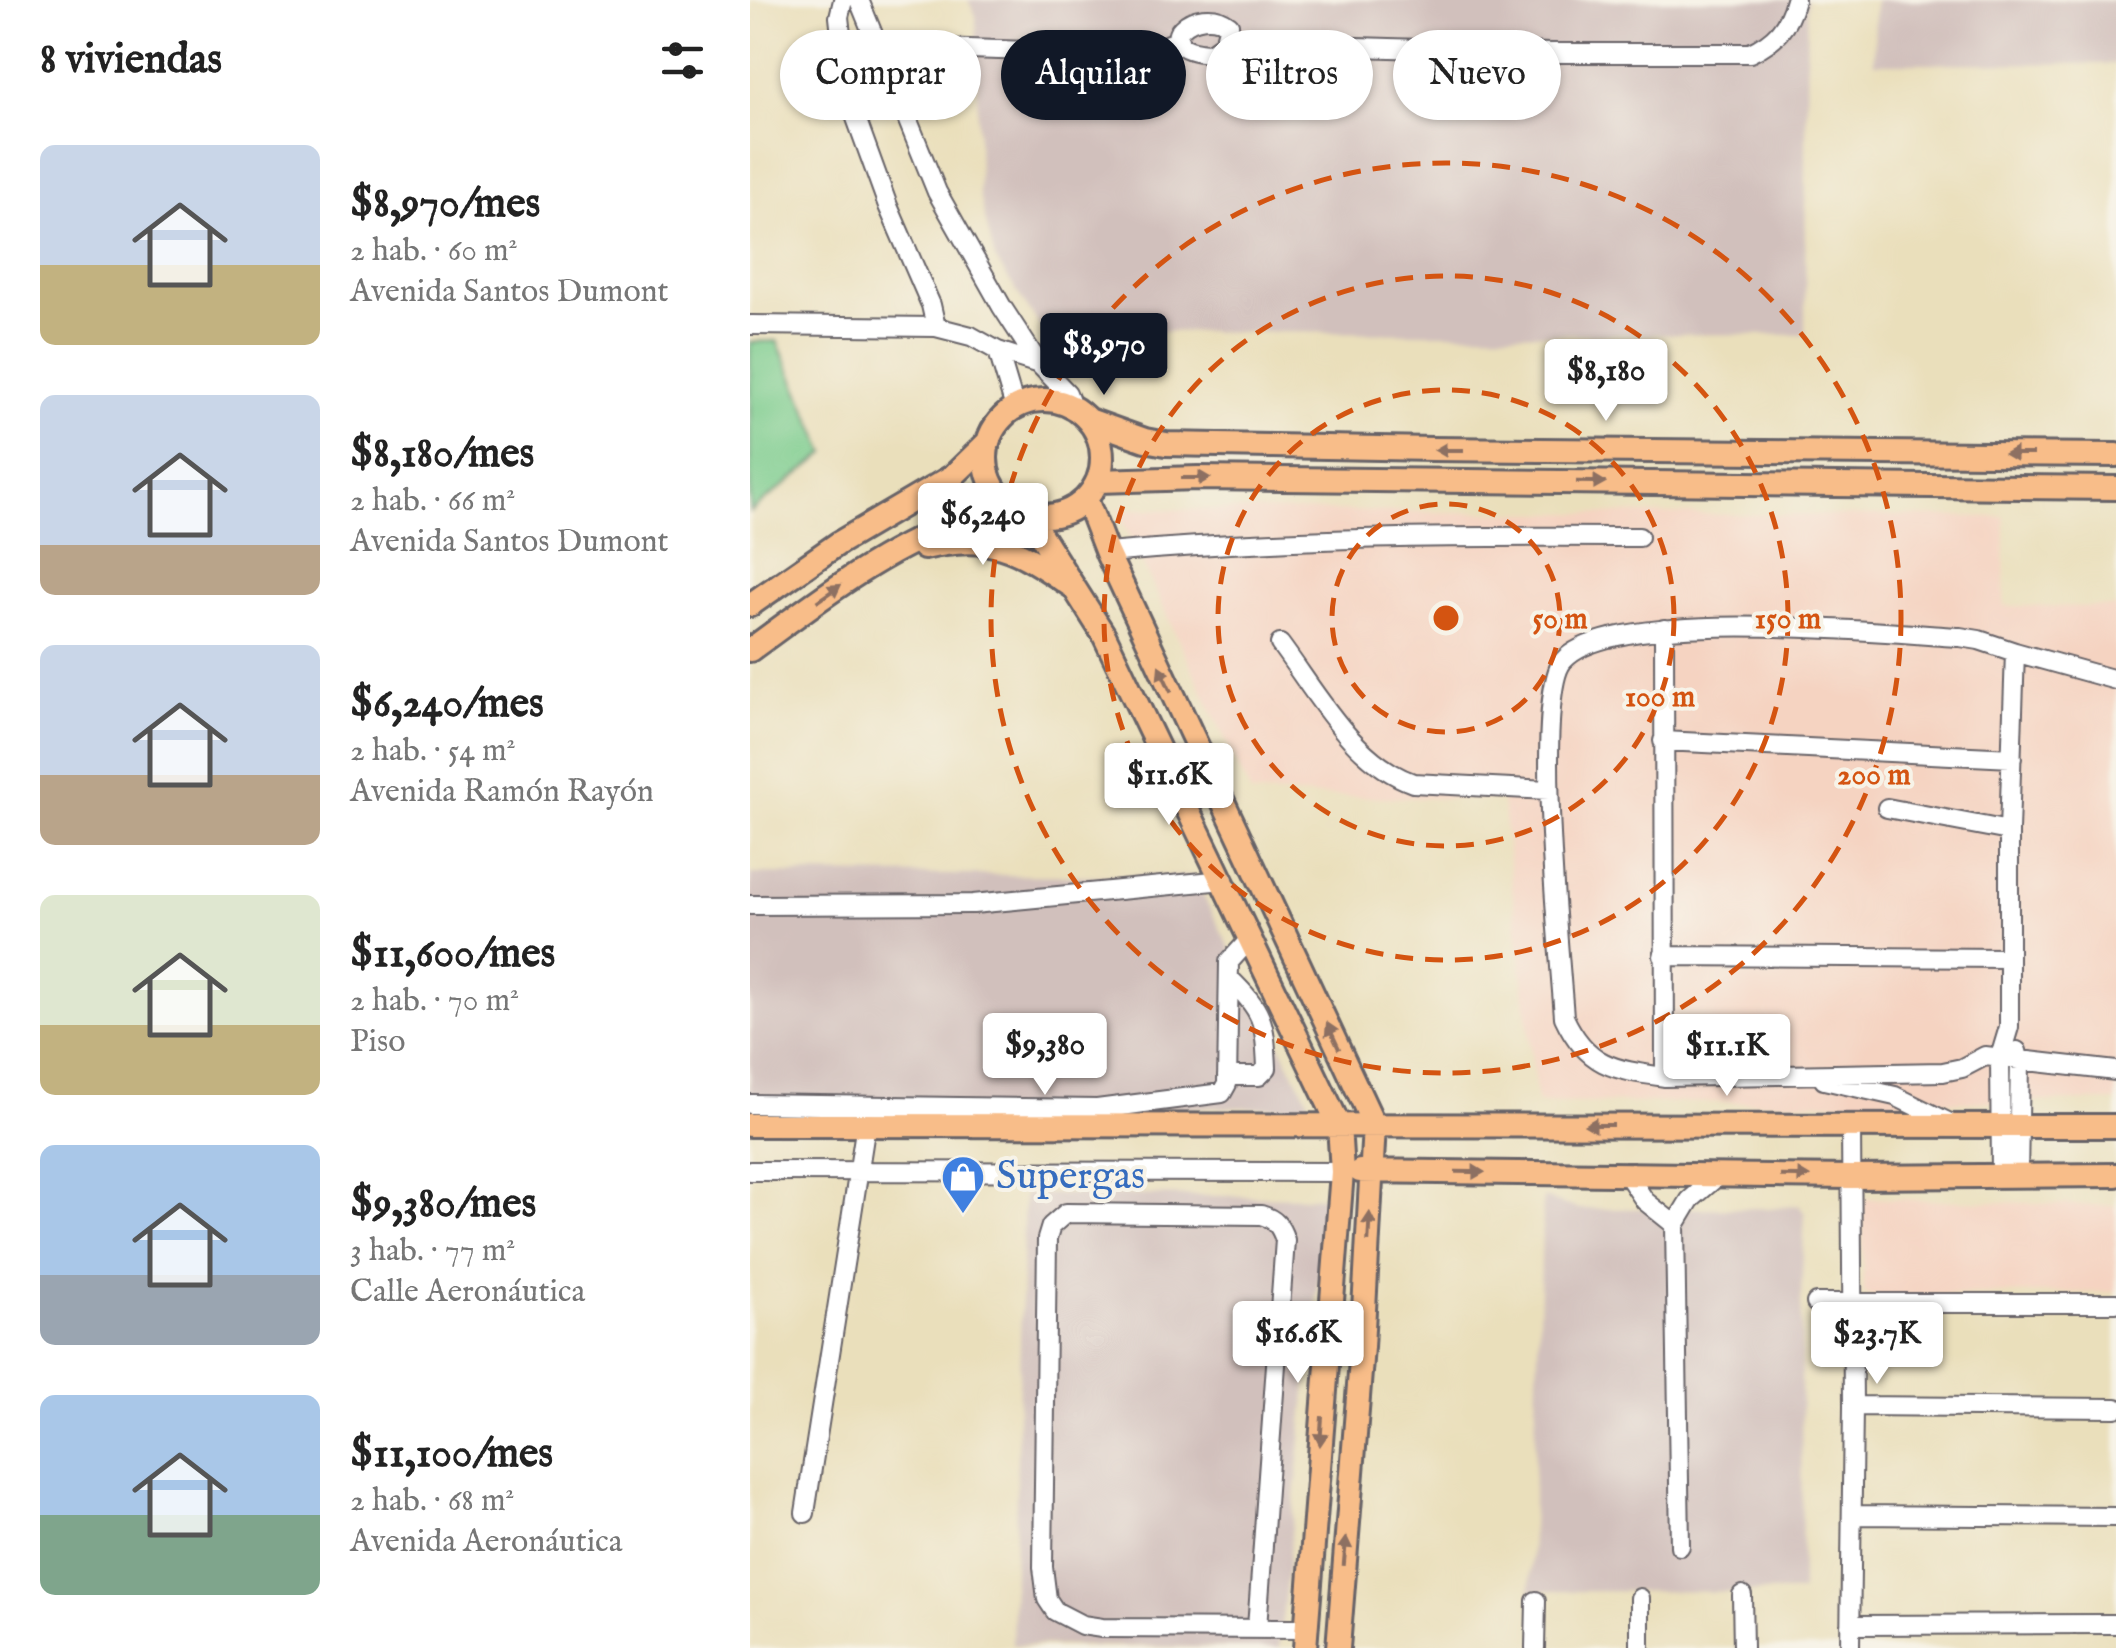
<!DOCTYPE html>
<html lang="es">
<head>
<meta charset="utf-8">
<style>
	:root { --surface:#fff; --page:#f6f6f6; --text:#222; --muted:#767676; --accent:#111827 }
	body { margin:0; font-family:"IM FELL English",serif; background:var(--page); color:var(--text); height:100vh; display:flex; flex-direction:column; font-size:38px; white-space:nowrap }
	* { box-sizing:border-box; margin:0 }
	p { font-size:32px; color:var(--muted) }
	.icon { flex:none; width:55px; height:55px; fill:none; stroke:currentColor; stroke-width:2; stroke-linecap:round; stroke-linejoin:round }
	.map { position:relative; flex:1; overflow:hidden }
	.sheet { display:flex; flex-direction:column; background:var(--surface); width:750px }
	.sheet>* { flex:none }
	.hud { position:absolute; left:30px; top:30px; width:950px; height:90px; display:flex; gap:20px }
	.price { position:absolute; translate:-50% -85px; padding:0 22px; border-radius:10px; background:#fff; color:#222; font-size:32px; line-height:65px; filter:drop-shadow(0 2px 5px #0008) }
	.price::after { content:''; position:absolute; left:50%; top:60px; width:30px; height:22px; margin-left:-15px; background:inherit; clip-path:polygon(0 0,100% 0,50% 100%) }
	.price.on { background:var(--accent); color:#fff }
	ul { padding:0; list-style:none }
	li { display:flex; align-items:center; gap:30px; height:250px; padding:0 40px }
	li span { display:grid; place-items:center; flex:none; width:280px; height:200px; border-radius:15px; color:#555 }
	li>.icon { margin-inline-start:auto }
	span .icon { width:120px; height:120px; fill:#fffc; stroke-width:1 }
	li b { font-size:42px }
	h2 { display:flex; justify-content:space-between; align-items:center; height:120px; padding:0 40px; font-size:42px }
	.tag { padding:0 35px; border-radius:45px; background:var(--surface); box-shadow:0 2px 8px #0004; font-size:35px; line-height:90px }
	.tag.on { background:var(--accent); color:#fff }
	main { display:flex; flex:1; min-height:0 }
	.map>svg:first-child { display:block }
	.built { fill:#f5d3c1 }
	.industrial { fill:#d1c0bc }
	.green { fill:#7ccc8d; stroke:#4f7764; stroke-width:2.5 }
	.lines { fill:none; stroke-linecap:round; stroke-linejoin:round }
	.minor-casing { stroke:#686468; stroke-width:22 }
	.major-casing { stroke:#686468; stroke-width:28 }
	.minor { stroke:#fff; stroke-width:18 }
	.major { stroke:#f8bd89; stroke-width:22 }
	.oneway { fill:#8d7062 }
	.ring { fill:none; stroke:#d45411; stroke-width:5; stroke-dasharray:18 12 }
	.labels { text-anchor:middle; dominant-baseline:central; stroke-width:8; stroke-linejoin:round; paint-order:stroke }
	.shop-label { font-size:40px; fill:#366cbe; stroke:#f7f3e8; text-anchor:start }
	.centre { fill:#d45411; stroke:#f7f3e8; stroke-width:5 }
	.ring-label { font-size:30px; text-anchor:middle; font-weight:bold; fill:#d45411; stroke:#f7f3e8; stroke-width:8; stroke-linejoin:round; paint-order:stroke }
</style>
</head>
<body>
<main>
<section class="sheet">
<h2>8 viviendas<svg class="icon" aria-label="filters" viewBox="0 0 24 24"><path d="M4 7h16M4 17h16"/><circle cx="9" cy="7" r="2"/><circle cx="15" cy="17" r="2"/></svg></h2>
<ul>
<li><span style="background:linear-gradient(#c9d6e8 60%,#c2b280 0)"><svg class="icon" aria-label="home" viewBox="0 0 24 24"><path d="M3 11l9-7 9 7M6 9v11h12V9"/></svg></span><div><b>$8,970/mes</b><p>2 hab. · 60 m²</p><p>Avenida Santos Dumont</p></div></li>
<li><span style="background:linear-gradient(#c9d6e8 75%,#b9a48a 0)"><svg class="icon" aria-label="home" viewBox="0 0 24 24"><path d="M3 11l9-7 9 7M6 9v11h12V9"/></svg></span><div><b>$8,180/mes</b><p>2 hab. · 66 m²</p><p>Avenida Santos Dumont</p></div></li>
<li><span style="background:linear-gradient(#c9d6e8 65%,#b9a48a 0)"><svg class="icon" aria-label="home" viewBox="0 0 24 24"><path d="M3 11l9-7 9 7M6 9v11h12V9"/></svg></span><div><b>$6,240/mes</b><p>2 hab. · 54 m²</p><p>Avenida Ramón Rayón</p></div></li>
<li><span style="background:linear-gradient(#dfe7d0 65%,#c2b280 0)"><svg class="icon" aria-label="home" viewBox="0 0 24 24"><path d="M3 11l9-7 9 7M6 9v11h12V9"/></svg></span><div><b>$11,600/mes</b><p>2 hab. · 70 m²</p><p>Piso</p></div></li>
<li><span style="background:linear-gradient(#a9c7e8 65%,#9aa5b1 0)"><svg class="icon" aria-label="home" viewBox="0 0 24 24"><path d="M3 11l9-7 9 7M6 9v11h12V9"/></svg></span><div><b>$9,380/mes</b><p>3 hab. · 77 m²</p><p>Calle Aeronáutica</p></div></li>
<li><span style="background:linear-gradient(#a9c7e8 60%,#7fa58c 0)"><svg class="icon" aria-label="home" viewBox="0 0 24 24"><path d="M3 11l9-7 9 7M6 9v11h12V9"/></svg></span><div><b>$11,100/mes</b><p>2 hab. · 68 m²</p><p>Avenida Aeronáutica</p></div></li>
</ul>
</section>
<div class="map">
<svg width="1366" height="1648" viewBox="0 0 1366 1648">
	<rect width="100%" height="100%" fill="#f7f3e8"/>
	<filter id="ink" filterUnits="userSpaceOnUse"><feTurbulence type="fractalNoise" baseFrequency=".01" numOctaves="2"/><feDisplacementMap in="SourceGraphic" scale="20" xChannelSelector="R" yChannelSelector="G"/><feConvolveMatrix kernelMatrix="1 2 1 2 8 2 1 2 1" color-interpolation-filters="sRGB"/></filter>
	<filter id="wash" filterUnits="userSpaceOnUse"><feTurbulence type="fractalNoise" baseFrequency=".0048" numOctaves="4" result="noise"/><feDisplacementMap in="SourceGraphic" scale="40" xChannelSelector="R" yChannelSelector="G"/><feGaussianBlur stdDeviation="2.25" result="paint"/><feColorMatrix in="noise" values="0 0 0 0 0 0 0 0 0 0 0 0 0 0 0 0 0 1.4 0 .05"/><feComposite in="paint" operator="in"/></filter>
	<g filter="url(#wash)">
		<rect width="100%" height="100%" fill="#eadfbb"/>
		<path class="built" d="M 367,509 L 1255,517 L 1254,606 L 1366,607 L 1366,1101 L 787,1103 L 752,800 L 501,794 Z
			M 1113,1198 L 1366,1206 L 1366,1292 L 1122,1296 L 1113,1293 Z"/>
		<path class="industrial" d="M 218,0 L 1057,0 L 1055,335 L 293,331 L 245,259 L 229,195 L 226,16 Z
			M 1125,0 L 1366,0 L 1366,64 L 1124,63 Z
			M 0,874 L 443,876 L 562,1107 L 0,1110 Z
			M 274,1194 L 577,1197 L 529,1648 L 262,1645 Z
			M 793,1198 L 829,1209 L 1019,1208 L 1049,1205 L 1055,1214 L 1051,1296 L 1052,1592 L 780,1591 Z"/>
		<path class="green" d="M 27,341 L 76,453 L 0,512 L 0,342 Z"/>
	</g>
	<g filter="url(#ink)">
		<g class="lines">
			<g class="minor-casing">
				<path id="minor" d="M 93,0 L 89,17 L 98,96 L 138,206 L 181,305 L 186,327
					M 109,0 L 187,192 L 252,307 L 289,364
					M 474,43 L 479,25 C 448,0 391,49 460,53 L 474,43 L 800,53 L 1000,53 C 1025,41 1038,27 1045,0
					M 128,46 L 344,53 L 414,46 L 429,40
					M 0,325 L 186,327 L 221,336 L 248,351 L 289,364 L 317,393 L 322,406
					M 248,351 L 265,408
					M 357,553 C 534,537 711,536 889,537
					M 914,629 L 915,1077
					M 530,644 C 566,692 603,762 663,783 L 799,790
					M 1265,652 L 1229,640 L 1210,637 C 1134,633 861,605 813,661 C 783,696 810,958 814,1017 C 837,1067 865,1070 915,1077 L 1193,1072 L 1212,1068 L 1235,1056 L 1366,1071
					M 913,741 L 1262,758
					M 1137,808 L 1259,831
					M 0,905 L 223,904 L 474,880
					M 913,956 L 1259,958
					M 1267,1051 L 1270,1062 L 1268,1176
					M 477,1076 L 509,1076 L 517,1068 C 515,1021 513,1011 479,978
					M 1074,1080 L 1145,1096 L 1204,1125
					M 0,1104 L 347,1109 L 472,1093 L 477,1084 L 479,962 L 499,940
					M 0,1171 L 592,1172
					M 877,1174 L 895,1201 L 925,1225
					M 1251,1176 L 1250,1057 L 1259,1027 L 1259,831 L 1265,652 L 1366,680
					M 1066,1303 L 1366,1303
					M 1103,1406 L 1366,1408
					M 55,1513 L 116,1124
					M 1102,1515 L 1366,1517
					M 930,1546 L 925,1225 L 940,1200 L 969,1175
					M 992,1595 L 993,1648
					M 1100,1625 L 1366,1624
					M 507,1628 L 535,1240 C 530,1225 525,1219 511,1215 L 316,1213 L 301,1226 L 297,1239 L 293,1567 L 297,1599 L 305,1611 L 332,1625 L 352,1628 L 556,1629
					M 785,1648 L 786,1601
					M 890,1648 L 890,1598
					M 1100,1648 L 1103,1406 L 1101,1125"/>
			</g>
			<g class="major-casing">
				<path id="major" d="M236 458a58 58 0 1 1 116 0a58 58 0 1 1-116 0Z
					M 339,420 L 395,440 L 416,444 L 683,449 L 1366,455
					M 348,481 L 448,478 L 1366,488
					M 336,499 L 357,553 L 624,1125 L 612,1347 L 588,1648
					M 278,515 L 354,635 L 589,1125 L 592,1172 L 555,1648
					M 174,548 C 240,533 266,548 320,585
					M 0,605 L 89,543 L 203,476 L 238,442
					M 0,650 C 62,605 126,554 199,526 C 220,518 245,515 267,510
					M 0,1125 L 1366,1126
					M 610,1171 L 1101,1177 L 1366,1175"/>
			</g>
			<use href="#minor" class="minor"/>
			<use href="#major" class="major"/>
		</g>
		<defs><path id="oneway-solid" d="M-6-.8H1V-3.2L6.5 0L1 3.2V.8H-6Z" transform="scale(2.5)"/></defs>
		<g class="oneway">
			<use href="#oneway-solid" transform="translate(699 450) rotate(-180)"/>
			<use href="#oneway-solid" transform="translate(1269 454) rotate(-180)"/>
			<use href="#oneway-solid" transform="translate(446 478)"/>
			<use href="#oneway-solid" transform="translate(841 482) rotate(1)"/>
			<use href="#oneway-solid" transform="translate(79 593) rotate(-35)"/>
			<use href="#oneway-solid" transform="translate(415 679) rotate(-115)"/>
			<use href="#oneway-solid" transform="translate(583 1036) rotate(-115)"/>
			<use href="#oneway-solid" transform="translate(849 1125) rotate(-180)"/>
			<use href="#oneway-solid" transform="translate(720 1172) rotate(1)"/>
			<use href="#oneway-solid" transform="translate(1045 1176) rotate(1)"/>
			<use href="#oneway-solid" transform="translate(619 1227) rotate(-87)"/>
			<use href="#oneway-solid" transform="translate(571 1431) rotate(94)"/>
			<use href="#oneway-solid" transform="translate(595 1551) rotate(-85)"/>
		</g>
	</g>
	<g class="ring">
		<circle cx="696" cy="618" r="114"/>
		<circle cx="696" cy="618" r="228"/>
		<circle cx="696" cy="618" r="342"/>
		<circle cx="696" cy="618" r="455"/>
	</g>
	<defs>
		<g id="shop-pin" transform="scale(2.25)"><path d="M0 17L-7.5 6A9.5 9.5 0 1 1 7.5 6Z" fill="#3f7fe0" stroke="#f7f3e8"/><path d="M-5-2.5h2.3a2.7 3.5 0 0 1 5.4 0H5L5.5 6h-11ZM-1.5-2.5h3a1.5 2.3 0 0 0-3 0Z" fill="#fff"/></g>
	</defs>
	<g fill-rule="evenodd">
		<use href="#shop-pin" x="213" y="1177"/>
	</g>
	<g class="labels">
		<g class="shop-label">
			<text x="246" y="1177">Supergas</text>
		</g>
	</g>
	<circle cx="696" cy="618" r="15" class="centre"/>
	<g class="ring-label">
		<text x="810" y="628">50 m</text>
		<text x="1038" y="628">150 m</text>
		<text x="910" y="706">100 m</text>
		<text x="1124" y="784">200 m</text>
	</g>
</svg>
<b class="price on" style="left:354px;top:398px">$8,970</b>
<b class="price" style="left:856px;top:424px">$8,180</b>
<b class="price" style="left:233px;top:568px">$6,240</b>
<b class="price" style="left:419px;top:828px">$11.6K</b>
<b class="price" style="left:295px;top:1098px">$9,380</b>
<b class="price" style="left:977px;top:1099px">$11.1K</b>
<b class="price" style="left:548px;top:1386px">$16.6K</b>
<b class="price" style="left:1127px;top:1387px">$23.7K</b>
<div class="hud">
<a class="tag">Comprar</a>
<a class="tag on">Alquilar</a>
<a class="tag">Filtros</a>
<a class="tag">Nuevo</a>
</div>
</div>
</main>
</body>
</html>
